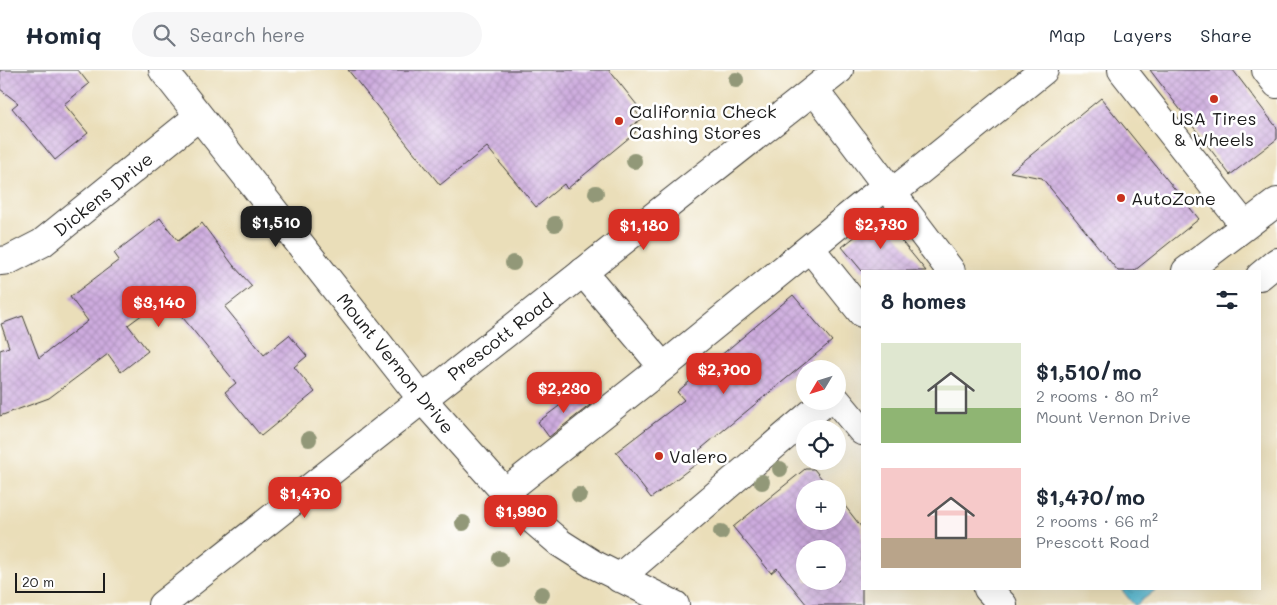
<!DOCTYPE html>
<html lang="en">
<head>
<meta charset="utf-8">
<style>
	:root { --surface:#fff; --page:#f6f6f7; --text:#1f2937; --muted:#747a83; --line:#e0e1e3; --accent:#d93025 }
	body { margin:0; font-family:Mali,sans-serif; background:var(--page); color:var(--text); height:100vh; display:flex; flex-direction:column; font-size:19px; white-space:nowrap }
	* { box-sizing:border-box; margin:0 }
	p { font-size:16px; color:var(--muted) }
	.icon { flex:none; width:28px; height:28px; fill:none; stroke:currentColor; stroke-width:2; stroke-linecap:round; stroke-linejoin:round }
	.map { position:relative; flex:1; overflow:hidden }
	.details { position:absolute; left:861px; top:200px; width:400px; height:320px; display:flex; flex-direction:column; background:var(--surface); border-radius:0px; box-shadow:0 5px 20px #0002 }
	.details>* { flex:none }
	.needle { width:32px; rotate:232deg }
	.controls { position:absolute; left:796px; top:290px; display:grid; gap:10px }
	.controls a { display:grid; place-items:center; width:50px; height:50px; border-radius:50%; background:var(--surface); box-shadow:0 5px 20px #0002; font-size:25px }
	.scale { position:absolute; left:15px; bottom:12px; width:90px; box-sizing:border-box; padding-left:5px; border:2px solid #1c1c1c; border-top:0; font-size:14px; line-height:18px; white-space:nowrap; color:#1c1c1c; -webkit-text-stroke:4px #fff; paint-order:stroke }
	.price { position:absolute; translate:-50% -42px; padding:0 11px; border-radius:10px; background:var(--accent); color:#fff; font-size:16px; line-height:32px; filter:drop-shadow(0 1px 2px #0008) }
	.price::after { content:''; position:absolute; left:50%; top:30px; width:15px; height:11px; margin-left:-8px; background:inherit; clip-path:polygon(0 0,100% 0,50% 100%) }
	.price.selected { background:#222; color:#fff }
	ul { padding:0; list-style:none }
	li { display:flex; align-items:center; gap:15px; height:125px; padding:0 20px }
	li span { display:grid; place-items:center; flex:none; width:140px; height:100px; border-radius:0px; color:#555 }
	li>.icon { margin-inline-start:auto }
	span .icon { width:60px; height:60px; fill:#fffc; stroke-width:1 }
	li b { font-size:21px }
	h2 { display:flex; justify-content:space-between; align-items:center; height:60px; padding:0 20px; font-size:21px }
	header { display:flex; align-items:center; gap:30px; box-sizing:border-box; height:70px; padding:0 25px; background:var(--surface); border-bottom:1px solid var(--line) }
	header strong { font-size:24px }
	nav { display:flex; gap:28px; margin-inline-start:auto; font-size:18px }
	.search { width:350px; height:45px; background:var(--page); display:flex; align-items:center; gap:12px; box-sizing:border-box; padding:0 18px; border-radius:28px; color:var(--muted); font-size:19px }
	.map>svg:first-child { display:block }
	.water { fill:url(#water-ripples); stroke:#346673 }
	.building { fill:url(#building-cross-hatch); fill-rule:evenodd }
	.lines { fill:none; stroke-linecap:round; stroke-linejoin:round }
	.minor-casing { stroke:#3b3934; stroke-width:30 }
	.major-casing { stroke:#3b3934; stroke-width:30 }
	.minor { stroke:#fff; stroke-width:28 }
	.major { stroke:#fff; stroke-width:28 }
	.tree { fill:#929878 }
	.poi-dot { fill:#c8321e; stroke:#fff; stroke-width:2 }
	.labels { text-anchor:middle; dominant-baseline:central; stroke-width:5; stroke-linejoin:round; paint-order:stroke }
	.poi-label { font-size:18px; fill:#1c1c1c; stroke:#fff; text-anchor:start }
	.street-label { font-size:18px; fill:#1c1c1c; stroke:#fff }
</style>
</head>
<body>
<header>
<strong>Homiq</strong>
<div class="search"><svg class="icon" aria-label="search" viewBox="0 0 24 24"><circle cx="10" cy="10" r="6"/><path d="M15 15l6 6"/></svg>Search here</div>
<nav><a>Map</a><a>Layers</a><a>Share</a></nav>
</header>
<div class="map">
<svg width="1277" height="535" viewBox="0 0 1277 535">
	<defs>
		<pattern id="water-ripples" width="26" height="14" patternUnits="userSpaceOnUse" patternTransform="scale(1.25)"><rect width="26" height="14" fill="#4bb1ca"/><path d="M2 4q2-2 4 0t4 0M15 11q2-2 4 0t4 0" fill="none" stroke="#3e8fa3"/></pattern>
		<pattern id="building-cross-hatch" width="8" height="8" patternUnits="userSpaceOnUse" patternTransform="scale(1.25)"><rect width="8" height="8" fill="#cdabde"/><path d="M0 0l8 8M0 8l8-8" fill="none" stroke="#af93be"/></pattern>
	</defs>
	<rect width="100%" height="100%" fill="#fff"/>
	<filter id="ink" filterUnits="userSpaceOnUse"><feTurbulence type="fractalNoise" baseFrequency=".02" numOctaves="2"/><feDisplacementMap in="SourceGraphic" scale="10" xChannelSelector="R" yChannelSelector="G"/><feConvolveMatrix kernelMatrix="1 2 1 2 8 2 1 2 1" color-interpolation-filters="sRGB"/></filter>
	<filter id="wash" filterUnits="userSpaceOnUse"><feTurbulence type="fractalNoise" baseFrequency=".0096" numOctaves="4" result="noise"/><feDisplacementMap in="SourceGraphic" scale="20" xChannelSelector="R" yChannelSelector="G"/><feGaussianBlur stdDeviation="1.12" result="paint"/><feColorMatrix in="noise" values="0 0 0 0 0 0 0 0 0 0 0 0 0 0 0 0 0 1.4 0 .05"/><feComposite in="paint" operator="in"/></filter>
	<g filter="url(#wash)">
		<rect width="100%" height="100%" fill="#eadeb9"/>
		<path class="water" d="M 1121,519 L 1157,519 L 1136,535 L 1134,535 Z"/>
		<g id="blocks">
			<path class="building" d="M 0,0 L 78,0 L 89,14 L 64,34 L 88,63 L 55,90 L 12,38 L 18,33 L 0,19 Z
				M 348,0 L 609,0 L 637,35 L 633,38 L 642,49 L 631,56 L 636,62 L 567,119 L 564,114 L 536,137 L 487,77 L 440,115 Z
				M 1150,0 L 1233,0 L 1277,58 L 1277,69 L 1230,105 Z
				M 1101,28 L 1199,149 L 1134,201 L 1118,201 L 1042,108 L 1010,102 Z
				M 881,146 L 926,201 L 862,201 L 842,177 Z
				M 160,148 L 178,171 L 202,153 L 233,195 L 252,216 L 225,237 L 264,285 L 289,265 L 307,286 L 294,297 L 315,322 L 261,366 L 225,322 L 236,313 L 166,227 L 128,255 L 148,281 L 121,302 L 108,284 L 49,328 L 0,346 L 0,280 L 9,277 L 1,254 L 23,246 L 39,288 L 88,251 L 70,227 L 119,190 L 114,183 Z
				M 793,225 L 832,271 L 697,382 L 703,389 L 651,428 L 616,382 L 684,330 L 677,322 Z
				M 579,321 L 590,335 L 549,367 L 538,352 Z
				M 805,399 L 814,399 L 830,419 L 805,419 L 805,451 L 838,451 L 838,427 L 862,458 L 862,535 L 807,535 L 777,498 L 771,503 L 733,457 ZM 805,479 L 838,479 L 838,511 L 805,511 Z"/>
		</g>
	</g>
	<g filter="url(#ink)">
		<use href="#blocks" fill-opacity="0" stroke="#3b3934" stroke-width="1"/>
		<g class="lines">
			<g class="minor-casing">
				<path id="minor" d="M 163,0 L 422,329 L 519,438 L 560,473 L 593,494 L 675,535
					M 1122,0 L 1245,156
					M 1266,0 L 1277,14
					M 814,20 L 951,201
					M 892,123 L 1044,0
					M 810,178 L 862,243
					M 0,191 L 9,190 L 42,173 L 199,46
					M 1186,201 L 1277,132
					M 583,202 L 663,297
					M 1260,206 L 1277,192
					M 837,331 L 862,361
					M 505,422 L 663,297 L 886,116
					M 619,508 L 826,331
					M 988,519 L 1003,535"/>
			</g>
			<g class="major-casing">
				<path id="major" d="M 162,535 L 839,0"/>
			</g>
			<use href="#minor" class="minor"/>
			<use href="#major" class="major"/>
		</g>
		<g class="tree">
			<circle cx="736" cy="10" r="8"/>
			<circle cx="634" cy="91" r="8"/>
			<circle cx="596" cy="123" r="8"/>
			<circle cx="555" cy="154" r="8"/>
			<circle cx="513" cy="193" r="8"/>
			<circle cx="309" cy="369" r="8"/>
			<circle cx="780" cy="399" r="8"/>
			<circle cx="762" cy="412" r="8"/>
			<circle cx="579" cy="425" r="8"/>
			<circle cx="463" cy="453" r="8"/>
			<circle cx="721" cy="462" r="8"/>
			<circle cx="500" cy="489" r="8"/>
			<circle cx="542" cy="524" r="8"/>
		</g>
	</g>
	<g class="poi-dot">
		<circle cx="1214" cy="29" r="5"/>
		<circle cx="619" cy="51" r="5"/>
		<circle cx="1121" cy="128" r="5"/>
		<circle cx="659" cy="386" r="5"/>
	</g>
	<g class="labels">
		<g class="poi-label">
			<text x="629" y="41">California Check<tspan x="629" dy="21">Cashing Stores</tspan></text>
			<text x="1214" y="48" text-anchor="middle">USA Tires<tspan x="1214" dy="21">&amp; Wheels</tspan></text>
			<text x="1131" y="128">AutoZone</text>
			<text x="669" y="386">Valero</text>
		</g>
		<g class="street-label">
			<text transform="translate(103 124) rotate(-39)">Dickens Drive</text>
			<text transform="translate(500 267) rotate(-38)">Prescott Road</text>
			<text transform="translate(396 293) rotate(51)">Mount Vernon Drive</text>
		</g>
	</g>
</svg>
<div class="controls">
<a><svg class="needle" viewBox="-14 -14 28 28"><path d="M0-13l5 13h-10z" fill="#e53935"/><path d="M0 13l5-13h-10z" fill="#747a83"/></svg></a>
<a><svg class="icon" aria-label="locate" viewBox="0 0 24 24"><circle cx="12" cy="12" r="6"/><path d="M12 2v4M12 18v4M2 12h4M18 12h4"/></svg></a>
<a>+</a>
<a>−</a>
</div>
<div class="scale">20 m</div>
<b class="price selected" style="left:276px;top:178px">$1,510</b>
<b class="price" style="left:881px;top:180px">$2,730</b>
<b class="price" style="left:644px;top:181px">$1,180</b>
<b class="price" style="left:159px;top:258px">$3,140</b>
<b class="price" style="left:724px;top:325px">$2,700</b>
<b class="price" style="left:564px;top:344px">$2,230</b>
<b class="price" style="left:305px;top:449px">$1,470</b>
<b class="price" style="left:521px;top:467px">$1,990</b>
<section class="details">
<h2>8 homes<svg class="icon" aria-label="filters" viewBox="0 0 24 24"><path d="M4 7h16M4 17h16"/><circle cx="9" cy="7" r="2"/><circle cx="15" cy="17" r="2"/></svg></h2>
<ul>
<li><span style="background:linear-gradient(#dfe7d0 65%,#8fb573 0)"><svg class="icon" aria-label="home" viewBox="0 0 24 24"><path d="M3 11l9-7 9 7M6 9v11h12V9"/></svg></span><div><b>$1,510/mo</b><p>2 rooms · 80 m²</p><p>Mount Vernon Drive</p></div></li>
<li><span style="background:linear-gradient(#f6c9c9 70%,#b9a48a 0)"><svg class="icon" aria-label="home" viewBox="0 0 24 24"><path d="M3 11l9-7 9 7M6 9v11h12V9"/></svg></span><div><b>$1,470/mo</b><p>2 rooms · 66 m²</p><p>Prescott Road</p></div></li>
</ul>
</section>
</div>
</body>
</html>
